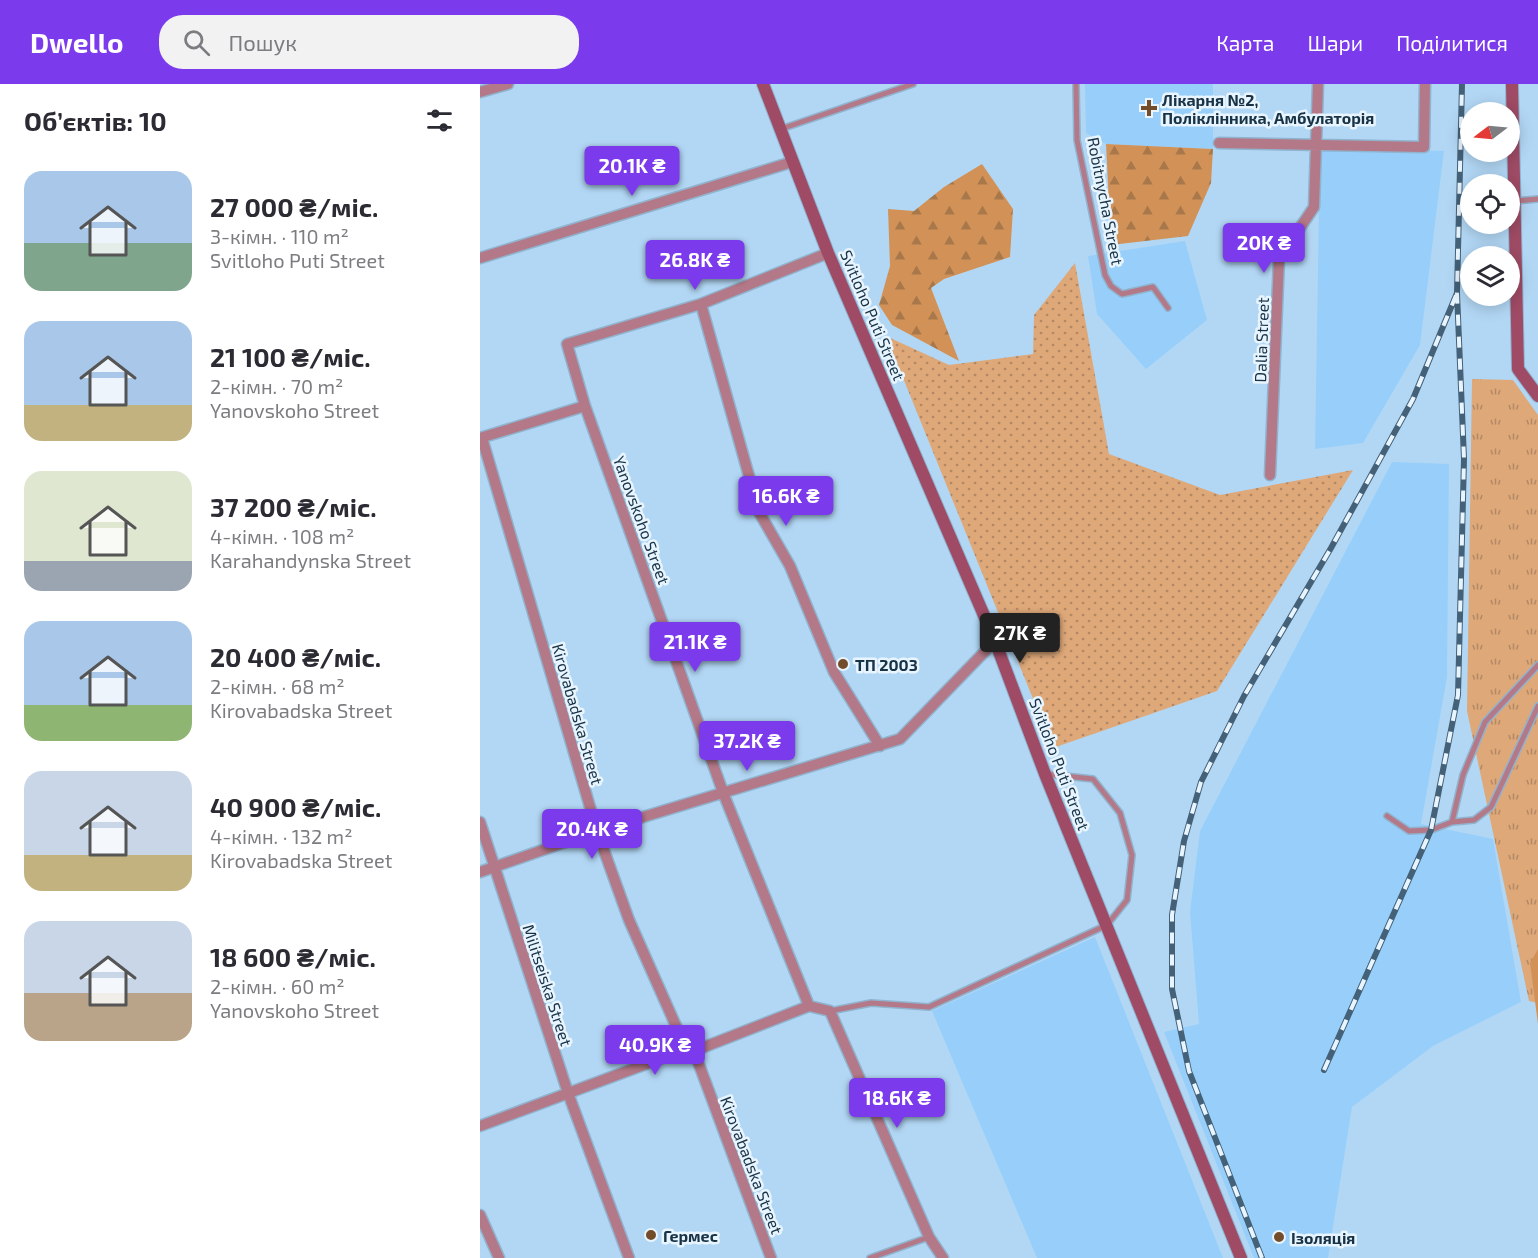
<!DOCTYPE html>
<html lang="uk">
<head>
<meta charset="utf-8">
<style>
	:root { --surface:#fff; --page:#f2f2f3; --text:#2b2b33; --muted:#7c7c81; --accent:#7c3aed }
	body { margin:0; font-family:"Exo 2",sans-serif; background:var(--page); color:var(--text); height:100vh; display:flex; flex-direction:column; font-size:22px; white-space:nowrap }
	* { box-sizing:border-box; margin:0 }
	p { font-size:20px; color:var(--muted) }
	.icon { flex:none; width:33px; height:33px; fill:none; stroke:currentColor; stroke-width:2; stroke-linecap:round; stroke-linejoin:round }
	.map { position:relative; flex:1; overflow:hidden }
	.sheet { display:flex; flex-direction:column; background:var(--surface); width:480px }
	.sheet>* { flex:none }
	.needle { width:39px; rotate:254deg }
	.fabs { position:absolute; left:980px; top:18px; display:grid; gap:12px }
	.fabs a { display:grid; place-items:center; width:60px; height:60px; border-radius:50%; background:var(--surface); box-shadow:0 3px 15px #0003; font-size:30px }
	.price { position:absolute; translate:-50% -51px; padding:0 14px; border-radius:6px; background:var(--accent); color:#fff; font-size:20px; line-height:39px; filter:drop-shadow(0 2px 3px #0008) }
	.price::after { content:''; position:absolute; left:50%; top:36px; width:18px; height:14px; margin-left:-9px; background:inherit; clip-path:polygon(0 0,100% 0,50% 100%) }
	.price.current { background:#222; color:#fff }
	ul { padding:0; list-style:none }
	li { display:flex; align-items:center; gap:18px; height:150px; padding:0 24px }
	li span { display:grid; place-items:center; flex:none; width:168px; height:120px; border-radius:18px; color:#555 }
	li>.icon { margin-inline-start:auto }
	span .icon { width:72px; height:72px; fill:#fffc; stroke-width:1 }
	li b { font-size:26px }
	h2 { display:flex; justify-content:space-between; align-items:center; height:72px; padding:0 24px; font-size:26px }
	header { display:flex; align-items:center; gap:36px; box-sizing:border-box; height:84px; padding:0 30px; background:var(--accent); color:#fff }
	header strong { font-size:28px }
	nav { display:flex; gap:33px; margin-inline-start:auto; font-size:21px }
	.search { width:420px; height:54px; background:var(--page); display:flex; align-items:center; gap:15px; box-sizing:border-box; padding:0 21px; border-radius:24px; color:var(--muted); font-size:22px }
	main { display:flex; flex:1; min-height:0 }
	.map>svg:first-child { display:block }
	.built { fill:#97cffa }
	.grass { fill:url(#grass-tufts) }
	.forest { fill:url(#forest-firs) }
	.garden { fill:url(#garden-dots) }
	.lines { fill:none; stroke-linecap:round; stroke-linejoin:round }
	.lane-casing { stroke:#90b3ce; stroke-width:8 }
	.street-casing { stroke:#90b3ce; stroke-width:13 }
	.secondary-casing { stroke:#90b3ce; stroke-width:14 }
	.lane { stroke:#b47988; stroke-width:5 }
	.street { stroke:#b47988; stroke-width:10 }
	.secondary { stroke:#9f4b65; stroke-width:12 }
	.rail-casing { stroke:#446178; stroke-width:6 }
	.rail { stroke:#e8f5ff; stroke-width:4; stroke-dasharray:11; stroke-linecap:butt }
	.poi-dot { fill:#734d2a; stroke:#e8f5ff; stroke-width:2 }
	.labels { text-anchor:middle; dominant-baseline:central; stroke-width:5; stroke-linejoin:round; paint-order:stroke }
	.poi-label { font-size:16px; font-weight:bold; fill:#183246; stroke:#e8f5ff; text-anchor:start }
	.street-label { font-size:16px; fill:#183246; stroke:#e8f5ff }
</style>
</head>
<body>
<header>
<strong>Dwello</strong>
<div class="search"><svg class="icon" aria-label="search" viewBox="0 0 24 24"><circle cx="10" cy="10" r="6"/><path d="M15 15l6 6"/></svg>Пошук</div>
<nav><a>Карта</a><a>Шари</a><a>Поділитися</a></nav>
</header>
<main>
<section class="sheet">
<h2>Об’єктів: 10<svg class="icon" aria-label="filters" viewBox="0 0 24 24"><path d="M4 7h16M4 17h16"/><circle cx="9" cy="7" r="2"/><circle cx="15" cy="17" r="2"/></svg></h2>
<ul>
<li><span style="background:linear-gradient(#a9c7e8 60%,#7fa58c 0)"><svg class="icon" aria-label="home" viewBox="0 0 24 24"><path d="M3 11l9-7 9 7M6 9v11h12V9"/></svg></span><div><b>27 000 ₴/міс.</b><p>3-кімн. · 110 m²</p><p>Svitloho Puti Street</p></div></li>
<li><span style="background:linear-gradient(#a9c7e8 70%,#c2b280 0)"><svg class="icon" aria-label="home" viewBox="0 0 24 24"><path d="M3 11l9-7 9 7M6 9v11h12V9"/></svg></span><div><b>21 100 ₴/міс.</b><p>2-кімн. · 70 m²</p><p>Yanovskoho Street</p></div></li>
<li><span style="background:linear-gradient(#dfe7d0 75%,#9aa5b1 0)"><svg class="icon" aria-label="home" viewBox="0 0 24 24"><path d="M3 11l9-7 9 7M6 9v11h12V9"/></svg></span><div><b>37 200 ₴/міс.</b><p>4-кімн. · 108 m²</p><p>Karahandynska Street</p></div></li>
<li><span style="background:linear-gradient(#a9c7e8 70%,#8fb573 0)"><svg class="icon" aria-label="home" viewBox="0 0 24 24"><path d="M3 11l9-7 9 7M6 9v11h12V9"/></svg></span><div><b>20 400 ₴/міс.</b><p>2-кімн. · 68 m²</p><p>Kirovabadska Street</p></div></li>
<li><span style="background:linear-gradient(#c9d6e8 70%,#c2b280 0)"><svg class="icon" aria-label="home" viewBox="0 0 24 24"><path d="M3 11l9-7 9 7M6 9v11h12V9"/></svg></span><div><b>40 900 ₴/міс.</b><p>4-кімн. · 132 m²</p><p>Kirovabadska Street</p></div></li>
<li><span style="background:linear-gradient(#c9d6e8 60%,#b9a48a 0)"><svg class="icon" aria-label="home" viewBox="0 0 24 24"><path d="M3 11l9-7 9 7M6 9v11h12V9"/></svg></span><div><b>18 600 ₴/міс.</b><p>2-кімн. · 60 m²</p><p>Yanovskoho Street</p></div></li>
</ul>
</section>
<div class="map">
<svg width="1058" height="1174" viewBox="0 0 1058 1174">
	<defs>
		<pattern id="grass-tufts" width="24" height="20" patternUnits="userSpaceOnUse" patternTransform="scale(1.5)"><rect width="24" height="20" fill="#dea879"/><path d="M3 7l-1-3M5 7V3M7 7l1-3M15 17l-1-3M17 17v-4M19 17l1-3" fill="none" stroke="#b38965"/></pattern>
		<pattern id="forest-firs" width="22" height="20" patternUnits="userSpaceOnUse" patternTransform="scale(1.5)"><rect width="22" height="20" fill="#d29257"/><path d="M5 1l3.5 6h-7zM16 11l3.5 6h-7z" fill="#a9784a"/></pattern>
		<pattern id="garden-dots" width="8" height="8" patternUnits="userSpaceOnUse" patternTransform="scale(1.5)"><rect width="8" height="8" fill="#dea879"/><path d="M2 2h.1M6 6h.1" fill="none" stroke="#b38965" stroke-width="1.8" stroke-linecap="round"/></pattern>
	</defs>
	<rect width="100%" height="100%" fill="#b2d7f5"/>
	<path class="built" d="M 605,0 L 733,0 L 733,65 L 626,60 L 606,49 Z
		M 840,64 L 964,67 L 940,261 L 883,359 L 835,365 Z
		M 705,157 L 727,236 L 666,285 L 617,230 L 608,172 Z
		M 912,378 L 969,380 L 967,593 L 941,740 L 1013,755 L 1041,918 L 953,962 L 872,1023 L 848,1174 L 774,1174 L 684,948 L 719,940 L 710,828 L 720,747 Z
		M 615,853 L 743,1174 L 557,1174 L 452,927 Z"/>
	<path class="grass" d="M 992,295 L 1033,296 L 1058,331 L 1058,919 L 1049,917 L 987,627 Z"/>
	<path class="forest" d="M 626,60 L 733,65 L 731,99 L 708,152 L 631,161 Z
		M 502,80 L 533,125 L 530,173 L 464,195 L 451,204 L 479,277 L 412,241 L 399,221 L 410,182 L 408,125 L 434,127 L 464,103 Z
		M 1058,865 L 1058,940 L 1050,879 Z"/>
	<path class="garden" d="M 595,179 L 629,370 L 740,411 L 873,386 L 737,607 L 573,664 L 406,252 L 469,281 L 553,270 L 554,231 Z"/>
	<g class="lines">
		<g class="lane-casing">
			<path id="lane" d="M 596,0 L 597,56 L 625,191 L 631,202 L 642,210 L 673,203 L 688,224
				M 301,45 L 433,0
				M 1036,117 L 1058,115
				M 907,732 L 929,747 L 951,746 L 972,738 L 994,736 L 1011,723 L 1058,622
				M 972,738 L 983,691 L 1005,638 L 1058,581
				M 350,927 L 391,919 L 449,923 L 627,841 L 647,816 L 652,771 L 640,729 L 613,695 L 566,690
				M 390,1174 L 449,1153"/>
		</g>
		<g class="street-casing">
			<path id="street" d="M 0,8 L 28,0
				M 739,59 L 944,63 L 945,0
				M 0,174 L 312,78
				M 221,220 L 279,428 L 310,482 L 354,588 L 400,662
				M 0,354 L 105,322
				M 2,354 L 117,747 L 149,836 L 200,951 L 214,967 L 291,1174
				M 790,391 L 799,175 L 834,123 L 838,0
				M 0,738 L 88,1009 L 149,1174
				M 0,788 L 117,747 L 420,655 L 515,557
				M 329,922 L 244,711 L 105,322 L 87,260 L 221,220 L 348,169
				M 0,1042 L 193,970 L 214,967 L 329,922 L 350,927 L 449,1153 L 463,1174
				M 0,1131 L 19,1174"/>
		</g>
		<g class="secondary-casing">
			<path id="secondary" d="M 283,0 L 348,169 L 515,557 L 565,690 L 761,1174
				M 1032,0 L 1038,285 L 1058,312"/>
		</g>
		<use href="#lane" class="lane"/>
		<use href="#street" class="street"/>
		<use href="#secondary" class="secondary"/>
		<g class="rail-casing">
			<path id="rail" d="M 844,986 L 951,746 L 978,611 L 984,375 L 977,209 L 982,0
				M 782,1174 L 709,987 L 692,905 L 692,831 L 704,757 L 721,698 L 764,612 L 851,464 L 933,315 L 977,209"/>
		</g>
		<use href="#rail" class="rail"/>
	</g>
	<g class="poi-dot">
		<path d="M666 15h6v6h6v6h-6v6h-6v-6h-6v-6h6z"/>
		<circle cx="363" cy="580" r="6"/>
		<circle cx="171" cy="1151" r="6"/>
		<circle cx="799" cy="1153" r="6"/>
	</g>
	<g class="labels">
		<g class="poi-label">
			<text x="682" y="15">Лікарня №2,<tspan x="682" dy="18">Поліклінника, Амбулаторія</tspan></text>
			<text x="375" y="580">ТП 2003</text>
			<text x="183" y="1151">Гермес</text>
			<text x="811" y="1153">Ізоляція</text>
		</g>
		<g class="street-label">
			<text transform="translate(626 117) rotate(79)">Robitnycha Street</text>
			<text transform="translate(393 231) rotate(67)">Svitloho Puti Street</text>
			<text transform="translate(781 256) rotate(-88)">Dalia Street</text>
			<text transform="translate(162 436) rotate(70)">Yanovskoho Street</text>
			<text transform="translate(98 630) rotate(74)">Kirovabadska Street</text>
			<text transform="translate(580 680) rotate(69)">Svitloho Puti Street</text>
			<text transform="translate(68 901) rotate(72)">Militseiska Street</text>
			<text transform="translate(272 1081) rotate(69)">Kirovabadska Street</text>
		</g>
	</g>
</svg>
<div class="fabs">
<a><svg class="needle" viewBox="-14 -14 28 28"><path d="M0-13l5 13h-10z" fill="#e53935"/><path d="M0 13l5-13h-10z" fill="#7c7c81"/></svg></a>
<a><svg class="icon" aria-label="locate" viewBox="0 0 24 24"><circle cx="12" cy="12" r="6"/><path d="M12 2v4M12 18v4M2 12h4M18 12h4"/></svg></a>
<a><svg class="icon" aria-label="layers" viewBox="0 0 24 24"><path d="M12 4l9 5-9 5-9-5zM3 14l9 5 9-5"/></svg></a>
</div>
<b class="price" style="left:152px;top:113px">20.1K ₴</b>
<b class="price" style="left:784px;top:190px">20K ₴</b>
<b class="price" style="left:215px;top:207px">26.8K ₴</b>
<b class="price" style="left:306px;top:443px">16.6K ₴</b>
<b class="price current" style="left:540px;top:580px">27K ₴</b>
<b class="price" style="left:215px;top:589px">21.1K ₴</b>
<b class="price" style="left:267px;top:688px">37.2K ₴</b>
<b class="price" style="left:112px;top:776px">20.4K ₴</b>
<b class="price" style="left:175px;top:992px">40.9K ₴</b>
<b class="price" style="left:417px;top:1045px">18.6K ₴</b>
</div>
</main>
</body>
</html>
